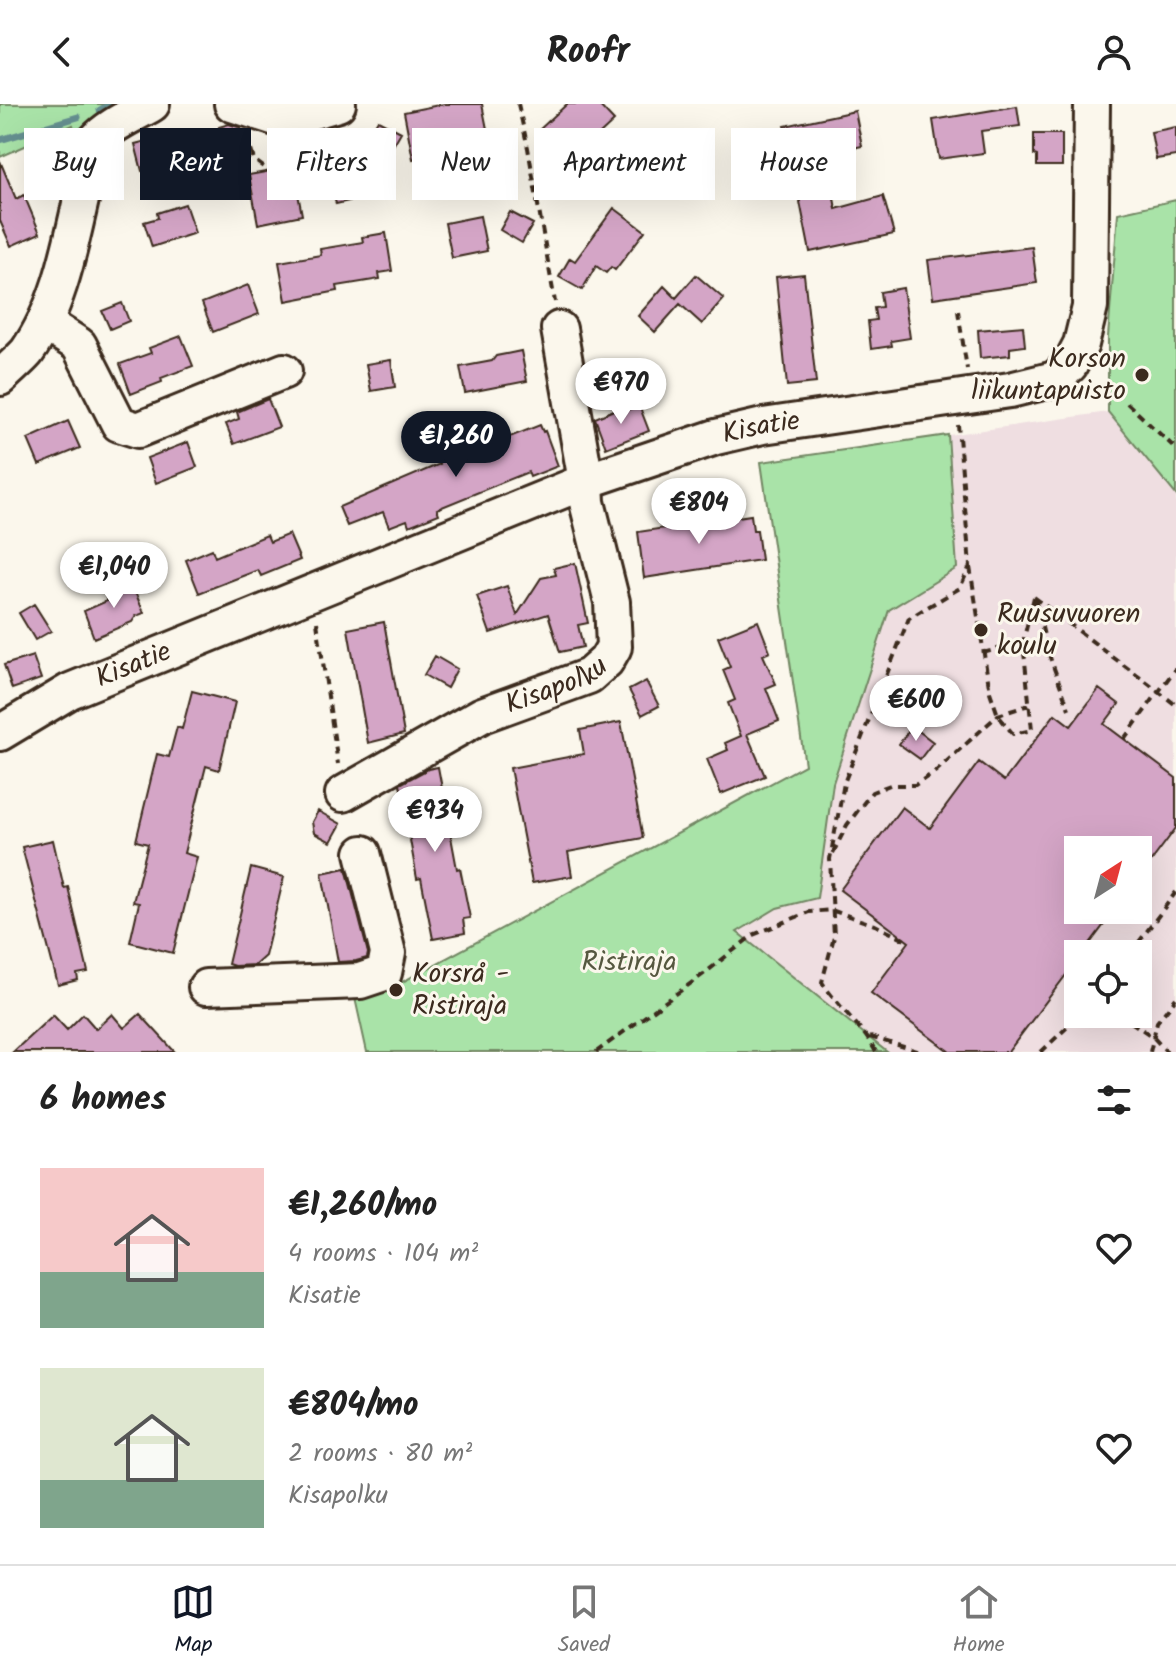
<!DOCTYPE html>
<html lang="en">
<head>
<meta charset="utf-8">
<style>
	:root { --surface:#fff; --page:#f6f6f6; --text:#222; --muted:#767676; --line:#e0e0e0; --accent:#111827 }
	body { margin:0; font-family:Kalam,sans-serif; background:var(--page); color:var(--text); height:100vh; display:flex; flex-direction:column; font-size:30px; white-space:nowrap }
	* { box-sizing:border-box; margin:0 }
	p { font-size:26px; color:var(--muted) }
	.icon { flex:none; width:44px; height:44px; fill:none; stroke:currentColor; stroke-width:2; stroke-linecap:round; stroke-linejoin:round }
	.map { position:relative; height:948px; overflow:hidden }
	.details { display:flex; flex-direction:column; background:var(--surface); flex:1 }
	.details>* { flex:none }
	.guide { position:absolute; left:24px; top:24px; width:1128px; height:72px; display:flex; gap:16px }
	.needle { width:52px; rotate:36deg }
	.fabs { position:absolute; left:1064px; top:732px; display:grid; gap:16px }
	.fabs a { display:grid; place-items:center; width:88px; height:88px; border-radius:0px; background:var(--surface); box-shadow:0 8px 32px #0002; font-size:40px }
	.price { position:absolute; translate:-50% -68px; padding:0 18px; border-radius:28px; background:#fff; color:#222; font-size:26px; line-height:52px; filter:drop-shadow(0 2px 4px #0008) }
	.price::after { content:''; position:absolute; left:50%; top:48px; width:24px; height:18px; margin-left:-12px; background:inherit; clip-path:polygon(0 0,100% 0,50% 100%) }
	.price.active { background:var(--accent); color:#fff }
	ul { padding:0; list-style:none }
	li { display:flex; align-items:center; gap:24px; height:200px; padding:0 40px }
	li span { display:grid; place-items:center; flex:none; width:224px; height:160px; border-radius:0px; color:#555 }
	li>.icon { margin-inline-start:auto }
	span .icon { width:96px; height:96px; fill:#fffc; stroke-width:1 }
	li b { font-size:34px }
	h2 { display:flex; justify-content:space-between; align-items:center; height:96px; padding:0 40px; font-size:34px }
	.chip { padding:0 28px; border-radius:0px; background:var(--surface); box-shadow:0 8px 32px #0002; font-size:28px; line-height:72px }
	.chip.active { background:var(--accent); color:#fff }
	header { display:flex; justify-content:space-between; align-items:center; height:104px; padding:0 40px; background:var(--surface); font-size:36px; font-weight:700 }
	.dock { display:flex; justify-content:space-around; align-items:center; height:112px; border-top:2px solid var(--line); background:var(--surface); font-size:22px; color:var(--muted) }
	.dock a { display:grid; justify-items:center; gap:4px }
	.dock .active { color:var(--accent) }
	.map>svg:first-child { display:block }
	.built { fill:#efdee1; fill-rule:evenodd }
	.green { fill:#a9e3a8; stroke:#728663; stroke-width:2 }
	.lines { fill:none; stroke-linecap:round; stroke-linejoin:round }
	.stream { stroke:#658f90; stroke-width:7 }
	.building { fill:#d4a5c6; stroke:#3b2a1e; stroke-width:2 }
	.minor-casing { stroke:#3b2a1e; stroke-width:40 }
	.path { stroke:#3b2a1e; stroke-width:4; stroke-dasharray:8 6; stroke-linecap:butt }
	.minor { stroke:#fbf7ec; stroke-width:34 }
	.poi-dot { fill:#3b2a1e; stroke:#fbf7ec; stroke-width:3 }
	.labels { text-anchor:middle; dominant-baseline:central; stroke-width:6; stroke-linejoin:round; paint-order:stroke }
	.poi-label { font-size:28px; fill:#3b2a1e; stroke:#fbf7ec; text-anchor:start }
	.street-label { font-size:28px; fill:#3b2a1e; stroke:#fbf7ec }
	.park-label { font-size:28px; fill:#565840; stroke:#fbf7ec }
</style>
</head>
<body>
<header><svg class="icon" aria-label="back" viewBox="0 0 24 24"><path d="M15 5l-7 7 7 7"/></svg>Roofr<svg class="icon" aria-label="person" viewBox="0 0 24 24"><circle cx="12" cy="8" r="4"/><path d="M4 21q1-7 8-7t8 7"/></svg></header>
<div class="map">
<svg width="1176" height="948" viewBox="0 0 1176 948">
	<rect width="100%" height="100%" fill="#fbf7ec"/>
	<filter id="ink" filterUnits="userSpaceOnUse"><feTurbulence type="fractalNoise" baseFrequency=".0125" numOctaves="2"/><feDisplacementMap in="SourceGraphic" scale="16" xChannelSelector="R" yChannelSelector="G"/><feConvolveMatrix kernelMatrix="1 2 1 2 8 2 1 2 1" color-interpolation-filters="sRGB"/></filter>
	<g filter="url(#ink)">
		<path class="built" d="M 1108,308 L 1176,391 L 1176,948 L 887,948 L 639,750 L 805,661 L 761,358 ZM 1078,746 L 1138,746 L 1138,806 L 1078,806 ZM 1078,850 L 1138,850 L 1138,910 L 1078,910 Z"/>
		<path class="green" d="M 0,0 L 124,0 L 75,30 L 73,21 L 0,53 Z
			M 1176,96 L 1176,391 L 1108,308 L 1108,233 L 1118,109 Z
			M 948,331 L 957,464 L 889,506 L 833,679 L 817,794 L 777,804 L 737,828 L 887,948 L 367,948 L 353,885 L 395,882 L 805,661 L 761,358 Z"/>
		<g class="lines">
			<path class="stream" d="M 100,6 L 111,0
				M 0,36 L 78,13"/>
		</g>
		<path class="building" d="M 444,0 L 482,0 L 490,40 L 413,55 L 404,8 Z
			M 567,0 L 598,0 L 614,17 L 569,59 L 539,26 Z
			M 1017,2 L 1020,22 L 981,27 L 984,49 L 939,55 L 933,16 Z
			M 855,7 L 862,42 L 826,50 L 836,105 L 883,92 L 894,130 L 810,148 L 785,22 Z
			M 378,16 L 401,28 L 390,47 L 367,34 Z
			M 229,20 L 241,24 L 249,55 L 206,65 L 181,51 L 192,33 L 226,52 L 219,23 Z
			M 1176,23 L 1176,52 L 1156,55 L 1151,28 Z
			M 1034,30 L 1062,30 L 1062,62 L 1037,62 L 1037,52 L 1034,51 Z
			M 162,33 L 171,59 L 142,67 L 135,40 Z
			M 360,49 L 370,92 L 336,100 L 325,57 Z
			M 0,57 L 16,95 L 24,91 L 40,129 L 11,142 L 0,117 Z
			M 293,63 L 302,111 L 258,120 L 249,71 Z
			M 185,100 L 195,129 L 152,143 L 144,118 L 158,114 L 157,109 Z
			M 614,104 L 645,127 L 615,166 L 611,163 L 606,169 L 596,162 L 582,186 L 559,173 L 570,154 L 575,157 Z
			M 510,108 L 533,120 L 522,139 L 500,126 Z
			M 480,112 L 487,147 L 452,154 L 445,119 Z
			M 386,129 L 392,167 L 379,169 L 380,175 L 337,182 L 338,187 L 286,197 L 279,158 L 321,151 L 320,145 L 363,138 L 362,133 Z
			M 1032,143 L 1037,179 L 933,194 L 928,156 Z
			M 804,170 L 816,279 L 787,282 L 776,173 Z
			M 696,171 L 724,195 L 702,220 L 680,200 L 655,228 L 638,212 L 664,182 L 676,194 Z
			M 248,181 L 259,210 L 213,228 L 202,199 Z
			M 903,184 L 910,234 L 891,237 L 892,242 L 871,245 L 868,217 L 876,216 L 874,204 L 882,203 L 880,188 Z
			M 122,199 L 129,217 L 110,225 L 102,207 Z
			M 1023,222 L 1025,242 L 1010,244 L 1010,251 L 980,254 L 978,226 Z
			M 181,232 L 193,262 L 161,274 L 162,278 L 131,290 L 120,260 L 151,249 L 149,244 Z
			M 521,247 L 527,277 L 465,289 L 460,263 L 492,257 L 496,252 Z
			M 391,256 L 395,283 L 371,287 L 366,260 Z
			M 268,295 L 279,323 L 234,340 L 226,320 L 239,315 L 237,308 Z
			M 639,301 L 649,327 L 606,344 L 595,314 L 616,305 L 618,310 Z
			M 68,317 L 80,344 L 39,361 L 28,335 Z
			M 540,321 L 543,328 L 545,327 L 558,362 L 530,373 L 528,368 L 437,405 L 439,410 L 409,422 L 407,416 L 389,423 L 383,408 L 347,422 L 339,403 L 440,360 L 438,355 L 490,335 L 492,340 Z
			M 188,338 L 197,363 L 156,379 L 147,354 Z
			M 751,411 L 753,426 L 757,426 L 761,456 L 644,474 L 638,428 Z
			M 289,430 L 300,456 L 261,472 L 258,466 L 199,489 L 186,456 L 212,445 L 215,453 L 267,431 L 270,438 Z
			M 575,459 L 588,519 L 578,521 L 583,543 L 560,548 L 548,510 L 490,529 L 477,492 L 507,482 L 517,511 L 541,474 L 556,471 L 554,464 Z
			M 130,476 L 144,509 L 136,512 L 132,518 L 94,534 L 84,507 L 107,497 L 103,486 Z
			M 34,500 L 51,527 L 35,536 L 19,509 Z
			M 758,517 L 770,548 L 763,551 L 776,580 L 766,584 L 779,617 L 747,630 L 765,672 L 721,690 L 707,655 L 728,646 L 725,639 L 741,632 L 728,599 L 735,596 L 723,566 L 730,563 L 718,533 Z
			M 384,518 L 404,630 L 368,639 L 348,525 Z
			M 33,552 L 41,575 L 12,585 L 4,561 Z
			M 435,552 L 457,565 L 447,584 L 424,571 Z
			M 646,577 L 659,602 L 642,611 L 629,586 Z
			M 1099,585 L 1119,600 L 1104,620 L 1176,674 L 1176,724 L 1138,775 L 1138,746 L 1078,746 L 1078,806 L 1115,806 L 1082,850 L 1078,850 L 1078,855 L 1008,948 L 950,948 L 871,889 L 909,838 L 840,786 L 902,703 L 930,724 L 979,658 L 1004,677 L 1055,610 L 1071,622 Z
			M 192,587 L 235,598 L 219,666 L 206,662 L 184,749 L 197,753 L 173,849 L 130,838 L 139,799 L 133,798 L 148,740 L 136,737 L 157,650 L 169,653 L 177,623 L 182,625 Z
			M 621,618 L 643,734 L 568,748 L 572,772 L 532,779 L 510,664 L 584,650 L 580,626 Z
			M 912,622 L 933,638 L 920,655 L 899,640 Z
			M 438,663 L 457,765 L 460,764 L 470,814 L 463,815 L 465,829 L 433,835 L 421,774 L 417,775 L 400,680 L 428,665 Z
			M 318,707 L 341,720 L 331,738 L 314,729 L 312,718 Z
			M 53,736 L 64,784 L 68,783 L 88,868 L 77,870 L 78,876 L 58,881 L 22,743 Z
			M 251,764 L 284,773 L 265,852 L 255,861 L 234,862 L 228,860 Z
			M 346,764 L 368,849 L 367,854 L 356,857 L 338,858 L 322,769 Z
			M 83,910 L 96,925 L 112,910 L 124,924 L 140,910 L 175,948 L 13,948 L 53,911 L 67,926 Z"/>
		<g class="lines">
			<g class="minor-casing">
				<g id="minor">
					<path d="M 232,0 L 282,16 L 338,0"/>
					<path d="M 45,219 L 79,241 L 119,320 L 138,326 L 284,267"/>
					<path d="M 0,274 C 9,265 19,257 27,248 C 59,203 70,144 82,91 C 86,74 84,51 95,37 C 109,21 134,11 152,0"/>
					<path id="s1" d="M 0,629 L 70,587 L 586,377 L 716,333 L 763,322 L 1010,286 L 1055,275 L 1070,261 L 1081,240 L 1090,203 L 1092,0"/>
					<path id="s2" d="M 343,690 L 482,611 L 589,572 L 606,557 L 614,543 L 612,498 L 587,398 L 586,377 L 559,225"/>
					<path d="M 206,883 L 360,877 L 384,869 L 388,849 L 363,749"/>
				</g>
			</g>
			<path class="path" d="M 518,0 L 528,44 L 555,198
				M 247,33 L 254,56 L 266,65
				M 958,207 L 967,265
				M 1127,299 L 1176,345
				M 970,463 L 990,588 L 998,611 L 1013,630 L 1032,626 L 1023,538 L 1034,493
				M 1034,493 L 1176,601
				M 1035,495 L 1048,548 L 1069,605
				M 317,518 L 338,660
				M 983,549 L 1023,538
				M 1124,635 L 1176,564
				M 833,749 L 847,721 L 872,688 L 890,681 L 915,681 L 936,667 L 998,611 L 1029,601
				M 1130,850 L 1176,788
				M 1119,910 L 1153,933 L 1167,948
				M 870,933 L 921,948
				M 596,948 L 705,869 L 753,831 L 809,808 L 831,806 L 875,821 L 909,838
				M 876,948 C 862,922 838,903 822,878 L 834,833 L 830,755 L 844,679 L 909,514 L 960,484 L 970,462 L 958,321
				M 1041,948 L 1081,910
				M 1150,948 L 1157,918 L 1176,894"/>
			<use href="#minor" class="minor"/>
		</g>
	</g>
	<g class="poi-dot">
		<circle cx="1142" cy="271" r="8"/>
		<circle cx="981" cy="526" r="8"/>
		<circle cx="396" cy="886" r="8"/>
	</g>
	<g class="labels">
		<g class="poi-label">
			<text x="1126" y="255" text-anchor="end">Korson<tspan x="1126" dy="32">liikuntapuisto</tspan></text>
			<text x="997" y="510">Ruusuvuoren<tspan x="997" dy="32">koulu</tspan></text>
			<text x="412" y="870">Korsrå -<tspan x="412" dy="32">Ristiraja</tspan></text>
		</g>
		<g class="street-label">
			<text stroke="none"><textPath href="#s1" startOffset="822">Kisatie</textPath></text>
			<text stroke="none"><textPath href="#s1" startOffset="150">Kisatie</textPath></text>
			<text stroke="none"><textPath href="#s2" startOffset="240">Kisapolku</textPath></text>
		</g>
		<g class="park-label">
			<text x="629" y="858">Ristiraja</text>
		</g>
	</g>
</svg>
<div class="fabs">
<a><svg class="needle" viewBox="-14 -14 28 28"><path d="M0-13l5 13h-10z" fill="#e53935"/><path d="M0 13l5-13h-10z" fill="#767676"/></svg></a>
<a><svg class="icon" aria-label="locate" viewBox="0 0 24 24"><circle cx="12" cy="12" r="6"/><path d="M12 2v4M12 18v4M2 12h4M18 12h4"/></svg></a>
</div>
<b class="price" style="left:621px;top:322px">€970</b>
<b class="price active" style="left:456px;top:375px">€1,260</b>
<b class="price" style="left:699px;top:442px">€804</b>
<b class="price" style="left:114px;top:506px">€1,040</b>
<b class="price" style="left:916px;top:639px">€600</b>
<b class="price" style="left:435px;top:750px">€934</b>
<div class="guide">
<a class="chip">Buy</a>
<a class="chip active">Rent</a>
<a class="chip">Filters</a>
<a class="chip">New</a>
<a class="chip">Apartment</a>
<a class="chip">House</a>
</div>
</div>
<section class="details">
<h2>6 homes<svg class="icon" aria-label="filters" viewBox="0 0 24 24"><path d="M4 7h16M4 17h16"/><circle cx="9" cy="7" r="2"/><circle cx="15" cy="17" r="2"/></svg></h2>
<ul>
<li><span style="background:linear-gradient(#f6c9c9 65%,#7fa58c 0)"><svg class="icon" aria-label="home" viewBox="0 0 24 24"><path d="M3 11l9-7 9 7M6 9v11h12V9"/></svg></span><div><b>€1,260/mo</b><p>4 rooms · 104 m²</p><p>Kisatie</p></div><svg class="icon" aria-label="heart" viewBox="0 0 24 24"><path d="M12 20l-8-8c-3-5 5-10 8-4 3-6 11-1 8 4z"/></svg></li>
<li><span style="background:linear-gradient(#dfe7d0 70%,#7fa58c 0)"><svg class="icon" aria-label="home" viewBox="0 0 24 24"><path d="M3 11l9-7 9 7M6 9v11h12V9"/></svg></span><div><b>€804/mo</b><p>2 rooms · 80 m²</p><p>Kisapolku</p></div><svg class="icon" aria-label="heart" viewBox="0 0 24 24"><path d="M12 20l-8-8c-3-5 5-10 8-4 3-6 11-1 8 4z"/></svg></li>
</ul>
</section>
<nav class="dock">
<a class="active"><svg class="icon" aria-label="map" viewBox="0 0 24 24"><path d="M3 6l6-2 6 2 6-2v14l-6 2-6-2-6 2zM9 4v14M15 6v14"/></svg>Map</a>
<a><svg class="icon" aria-label="saved" viewBox="0 0 24 24"><path d="M7 4h10v16l-5-4-5 4z"/></svg>Saved</a>
<a><svg class="icon" aria-label="home" viewBox="0 0 24 24"><path d="M3 11l9-7 9 7M6 9v11h12V9"/></svg>Home</a>
</nav>
</body>
</html>
